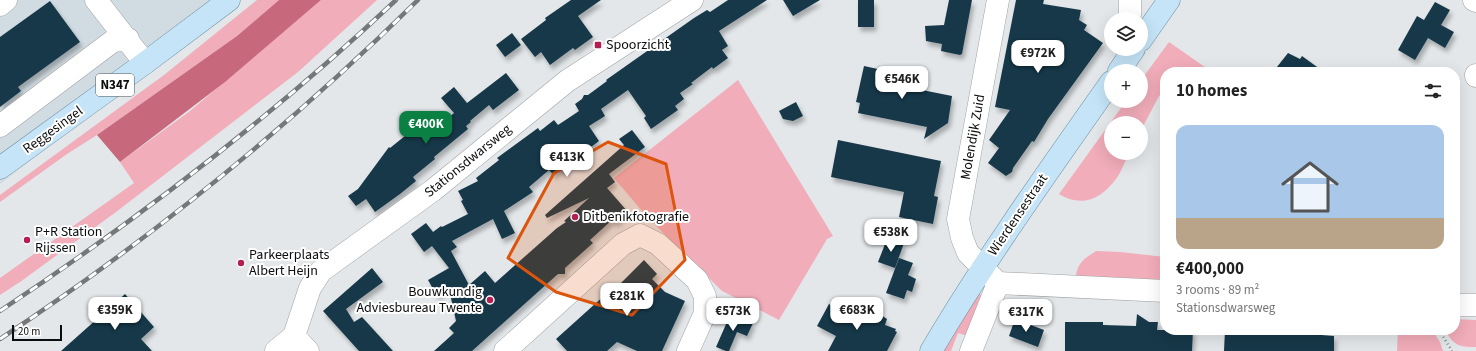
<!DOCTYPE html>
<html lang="en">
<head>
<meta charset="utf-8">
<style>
	:root { --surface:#fff; --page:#f6f6f6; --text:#222; --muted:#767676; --accent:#0b8043 }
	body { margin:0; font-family:"Source Sans 3",sans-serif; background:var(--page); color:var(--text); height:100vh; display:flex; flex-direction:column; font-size:15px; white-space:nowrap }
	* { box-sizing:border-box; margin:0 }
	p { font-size:13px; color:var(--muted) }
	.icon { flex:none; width:22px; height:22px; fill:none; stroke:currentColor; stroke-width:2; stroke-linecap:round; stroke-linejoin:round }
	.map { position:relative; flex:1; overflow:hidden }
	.sheet { position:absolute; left:1160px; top:67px; width:300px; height:268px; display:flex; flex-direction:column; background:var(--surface); border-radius:16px; box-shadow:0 4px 16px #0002 }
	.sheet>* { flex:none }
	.controls { position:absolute; left:1104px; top:12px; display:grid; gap:8px }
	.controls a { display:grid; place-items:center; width:44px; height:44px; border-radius:50%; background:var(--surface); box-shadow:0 4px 16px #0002; font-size:20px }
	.scale { position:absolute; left:12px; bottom:10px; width:50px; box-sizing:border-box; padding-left:4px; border:2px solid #0b0c0d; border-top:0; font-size:11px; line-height:14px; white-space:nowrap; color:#0b0c0d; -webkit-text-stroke:3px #fff; paint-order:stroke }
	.price { position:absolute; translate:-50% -34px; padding:0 9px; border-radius:8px; background:#fff; color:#222; font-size:13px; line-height:26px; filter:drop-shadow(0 1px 2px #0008) }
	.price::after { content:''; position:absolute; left:50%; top:24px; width:12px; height:9px; margin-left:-6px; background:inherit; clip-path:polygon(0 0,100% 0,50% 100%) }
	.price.current { background:var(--accent); color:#fff }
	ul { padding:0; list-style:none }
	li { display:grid; align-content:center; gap:8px; height:212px; padding:0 16px }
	li span { display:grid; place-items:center; height:124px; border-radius:12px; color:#555 }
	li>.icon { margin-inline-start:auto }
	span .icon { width:72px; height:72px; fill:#fffc; stroke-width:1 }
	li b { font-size:17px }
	h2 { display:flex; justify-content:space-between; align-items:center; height:48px; padding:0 16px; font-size:17px }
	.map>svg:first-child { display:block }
	.built { fill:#d1dce2 }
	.green { fill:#f1adb9 }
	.water { fill:#c8687d }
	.building { fill:#183849; filter:url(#shadow) }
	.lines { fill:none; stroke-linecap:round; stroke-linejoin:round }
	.minor-casing { stroke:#a0a3a5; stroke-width:23 }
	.major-casing { stroke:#6b8da1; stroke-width:23 }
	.path { stroke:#818485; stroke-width:2.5; stroke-dasharray:1 3; stroke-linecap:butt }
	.minor { stroke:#fff; stroke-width:22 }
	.major { stroke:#c5e4f7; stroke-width:22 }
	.rail-casing { stroke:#757779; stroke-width:4.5 }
	.rail { stroke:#fff; stroke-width:3; stroke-dasharray:9; stroke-linecap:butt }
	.marked { fill:#dd550c; fill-opacity:0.2; stroke:#dd550c; stroke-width:3; stroke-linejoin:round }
	.poi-dot { fill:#b12051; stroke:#fff; stroke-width:1.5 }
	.labels { text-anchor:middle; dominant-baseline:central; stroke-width:4; stroke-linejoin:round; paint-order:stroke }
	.shield { fill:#fff; stroke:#545556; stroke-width:1 }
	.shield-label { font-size:13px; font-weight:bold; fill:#0b0c0d }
	.poi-label { font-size:14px; fill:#0b0c0d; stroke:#fff; text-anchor:start }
	.street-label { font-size:14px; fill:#0b0c0d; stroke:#fff }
</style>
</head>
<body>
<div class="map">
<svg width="1476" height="351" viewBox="0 0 1476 351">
	<defs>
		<filter id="shadow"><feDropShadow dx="2.5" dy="4.5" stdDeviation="2" flood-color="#0004"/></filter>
	</defs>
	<rect width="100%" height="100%" fill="#e3e7e9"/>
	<path class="built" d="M 0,0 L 240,0 L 0,184 Z"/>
	<path class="green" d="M 257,0 L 279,0 L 237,36 L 97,135 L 67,154 L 0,202 L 0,195 L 164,75 Z
		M 321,0 L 377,0 L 298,72 L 116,212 L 20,282 L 0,295 L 0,278 L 134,183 L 120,162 L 190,111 Z
		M 1169,42 L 1212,72 L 1165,72 L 1165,90 L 1159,96 L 1141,130 L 1141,123 L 1111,123 L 1111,153 L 1129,153 C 1125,161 1122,171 1116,179 C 1101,199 1082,208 1059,194 L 1126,101 L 1141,101 L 1141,80 Z
		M 738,80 L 833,236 L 827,239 L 779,320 L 722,291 L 648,218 L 614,178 Z
		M 1096,251 L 1120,252 L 1165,257 L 1165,285 L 1075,279 C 1078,263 1082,260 1096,251 Z
		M 978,294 L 987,296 L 971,337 L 958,333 L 951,351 L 937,351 Z
		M 1455,319 L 1476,320 L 1476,347 C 1459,347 1454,346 1445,330 L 1455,330 Z
		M 1398,330 L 1432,330 L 1440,342 L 1443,351 L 1397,351 Z"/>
	<path class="water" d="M 279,0 L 321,0 L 225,82 L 120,162 L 97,135 L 237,36 Z"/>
	<path class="building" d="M 571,0 L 601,0 L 578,16 L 593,37 L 575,50 L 573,48 L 550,65 L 541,52 L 535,57 L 521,39 L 546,20 L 545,18 Z
		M 728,0 L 767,0 L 719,31 L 728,46 L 722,50 L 728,58 L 713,69 L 712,67 L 691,83 L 693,84 L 680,93 L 684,99 L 675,106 L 678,110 L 651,129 L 644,118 L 646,116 L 628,90 L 601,109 L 605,116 L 589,126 L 599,141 L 554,175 L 549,170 L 529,187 L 533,192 L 504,211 L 515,233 L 502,239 L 493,219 L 452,241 L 457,247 L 451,251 L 469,285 L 485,271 L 495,283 L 557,228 L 566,222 L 564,221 L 589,198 L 547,218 L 545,215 L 624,145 L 619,139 L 632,130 L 645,147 L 609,174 L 615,182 L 607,188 L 628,212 L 615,223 L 612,220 L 590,240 L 593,243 L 565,268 L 565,274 L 558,274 L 472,351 L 434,351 L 454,333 L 449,328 L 456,321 L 449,289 L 437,296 L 428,280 L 449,268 L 432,246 L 424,252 L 411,234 L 426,223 L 433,232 L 441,226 L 442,227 L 468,214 L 461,201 L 463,200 L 458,191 L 478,181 L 476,178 L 499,160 L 497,158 L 538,128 L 540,131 L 554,120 L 558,125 L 579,111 L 575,104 L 582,99 L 584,95 L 588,95 L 607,81 L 606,80 L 694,18 L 707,10 L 710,12 Z
		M 783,0 L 820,0 L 793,16 Z
		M 858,0 L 874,0 L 874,27 L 858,27 Z
		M 949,0 L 972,0 L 962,54 L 960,55 L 941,51 L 942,44 L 926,41 L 925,26 L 944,25 Z
		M 1016,0 L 1044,0 L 1043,4 L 1081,10 L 1079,20 L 1087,25 L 1084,30 L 1103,43 L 1048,119 L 1034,142 L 1032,141 L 1013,168 L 1012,172 L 1006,176 L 988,163 L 999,148 L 989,140 L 1010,110 L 995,107 Z
		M 50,1 L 80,42 L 18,87 L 21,91 L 0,107 L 0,37 Z
		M 1435,2 L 1450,10 L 1441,25 L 1454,32 L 1445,48 L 1428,38 L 1415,60 L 1398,50 L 1417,16 L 1424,20 Z
		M 512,33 L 521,45 L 505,57 L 496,45 Z
		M 1288,53 L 1300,59 L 1302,56 L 1324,72 L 1273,72 Z
		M 864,66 L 919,78 L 917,89 L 952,96 L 948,123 L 924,139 L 927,127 L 858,113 L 860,103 L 856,102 Z
		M 506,73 L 519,90 L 493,110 L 489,105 L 470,121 L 471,122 L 466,126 L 468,129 L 434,157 L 435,159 L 413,177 L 416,181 L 400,194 L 375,212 L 366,199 L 356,206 L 348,196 L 358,189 L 389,147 L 390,148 L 421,123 L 429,133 L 454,113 L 441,98 L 454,87 L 467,103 Z
		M 796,102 L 803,116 L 793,121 L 783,119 L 779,111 Z
		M 838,140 L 941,161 L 934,196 L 938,197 L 933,224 L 899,217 L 904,192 L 831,177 Z
		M 887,239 L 893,239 L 904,243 L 895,268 L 878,262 Z
		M 899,258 L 913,263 L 908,275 L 916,279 L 912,292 L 907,290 L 904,299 L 886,293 Z
		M 644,260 L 657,274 L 652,279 L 665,292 L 685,301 L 662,351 L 637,351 L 617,342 L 607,351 L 567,351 L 556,339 L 616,285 L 617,287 Z
		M 372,268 L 383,282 L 346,309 L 354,322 L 362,317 L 393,351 L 359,351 L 323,311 Z
		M 125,294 L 154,327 L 141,339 L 152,351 L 61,351 Z
		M 829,304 L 859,320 L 866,305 L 887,319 L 885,325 L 896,329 L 895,331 L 897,332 L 887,351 L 828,351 L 836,336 L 817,326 Z
		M 733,314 L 753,323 L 747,336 L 737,332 L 729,351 L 726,351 L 716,347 L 727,322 L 729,323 Z
		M 1137,314 L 1149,322 L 1158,322 L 1157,330 L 1193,330 L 1192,351 L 1065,351 L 1065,322 L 1103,322 L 1103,325 L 1136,326 Z
		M 1015,319 L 1044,330 L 1038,347 L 1009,336 Z
		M 1225,330 L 1309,331 L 1309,334 L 1334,336 L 1334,351 L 1224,351 Z"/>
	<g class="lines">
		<g class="minor-casing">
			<path id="minor" d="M 96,0 L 145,63
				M 998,0 L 958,219 L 962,238 L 968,253 L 998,283 L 1165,291
				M 1130,0 L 1130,14
				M 1474,0 L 1476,1
				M 0,5 L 6,0
				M 1476,76 L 1476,75
				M 0,126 L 113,41 L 128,39
				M 1455,305 L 1476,305
				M 294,336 L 308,351
				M 276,351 L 294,336 L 310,288 L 321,271 L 432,191 L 567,81 L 692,0
				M 505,351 L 623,244 L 640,235 L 658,244 L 697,280 L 705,296 L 705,313 L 688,351
				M 971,351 L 998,283"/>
		</g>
		<g class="major-casing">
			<path id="major" d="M 1141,40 L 1169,0
				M 1119,71 L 1134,49
				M 0,168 L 145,63 L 229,0
				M 931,351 C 986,258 1049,170 1111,82"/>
		</g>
		<path class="path" d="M 1439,330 L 1452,351"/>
		<use href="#minor" class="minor"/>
		<use href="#major" class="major"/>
		<g class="rail-casing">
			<path id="rail" d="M 0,311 C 140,218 274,115 396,0
				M 0,339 C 150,240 290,126 418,0"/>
		</g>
		<use href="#rail" class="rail"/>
	</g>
	<path class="marked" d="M 608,142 L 666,164 L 685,260 L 632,315 L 556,292 L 508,258 L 554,173 Z"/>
	<g class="poi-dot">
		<rect x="594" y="41" width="8" height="8" rx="2"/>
		<circle cx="575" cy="217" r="4"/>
		<circle cx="27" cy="240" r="4"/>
		<circle cx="241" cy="263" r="4"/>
		<circle cx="490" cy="300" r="4"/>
	</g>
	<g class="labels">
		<rect class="shield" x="96" y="74" width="38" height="22" rx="3"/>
		<g class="shield-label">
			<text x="115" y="85">N347</text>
		</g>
		<g class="poi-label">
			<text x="606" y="45">Spoorzicht</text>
			<text x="583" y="217">Ditbenikfotografie</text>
			<text x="35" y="232">P+R Station<tspan x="35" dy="16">Rijssen</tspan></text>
			<text x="249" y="255">Parkeerplaats<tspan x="249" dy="16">Albert Heijn</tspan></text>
			<text x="482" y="292" text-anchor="end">Bouwkundig<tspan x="482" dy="16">Adviesbureau Twente</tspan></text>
		</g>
		<g class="street-label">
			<text transform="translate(53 130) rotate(-36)">Reggesingel</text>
			<text transform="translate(973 137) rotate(-80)">Molendijk Zuid</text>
			<text transform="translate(468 161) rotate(-39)">Stationsdwarsweg</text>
			<text transform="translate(1018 215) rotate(-56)">Wierdensestraat</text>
		</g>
	</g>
</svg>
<div class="controls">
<a><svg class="icon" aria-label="layers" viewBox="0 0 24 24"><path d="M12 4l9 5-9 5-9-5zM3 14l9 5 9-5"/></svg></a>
<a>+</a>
<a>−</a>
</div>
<div class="scale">20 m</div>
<b class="price" style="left:1038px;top:74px">€972K</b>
<b class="price" style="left:902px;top:100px">€546K</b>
<b class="price current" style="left:426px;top:145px">€400K</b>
<b class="price" style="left:567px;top:178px">€413K</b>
<b class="price" style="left:891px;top:253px">€538K</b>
<b class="price" style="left:627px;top:317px">€281K</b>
<b class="price" style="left:115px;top:331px">€359K</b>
<b class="price" style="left:857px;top:331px">€683K</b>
<b class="price" style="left:733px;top:332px">€573K</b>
<b class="price" style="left:1026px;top:333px">€317K</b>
<section class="sheet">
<h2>10 homes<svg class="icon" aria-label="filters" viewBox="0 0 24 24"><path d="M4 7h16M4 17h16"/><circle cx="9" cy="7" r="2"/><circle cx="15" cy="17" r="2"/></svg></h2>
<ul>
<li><span style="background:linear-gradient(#a9c7e8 75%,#b9a48a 0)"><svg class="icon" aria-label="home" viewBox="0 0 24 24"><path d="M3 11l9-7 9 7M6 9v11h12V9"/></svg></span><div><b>€400,000</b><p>3 rooms · 89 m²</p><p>Stationsdwarsweg</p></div></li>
</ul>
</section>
</div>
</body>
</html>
